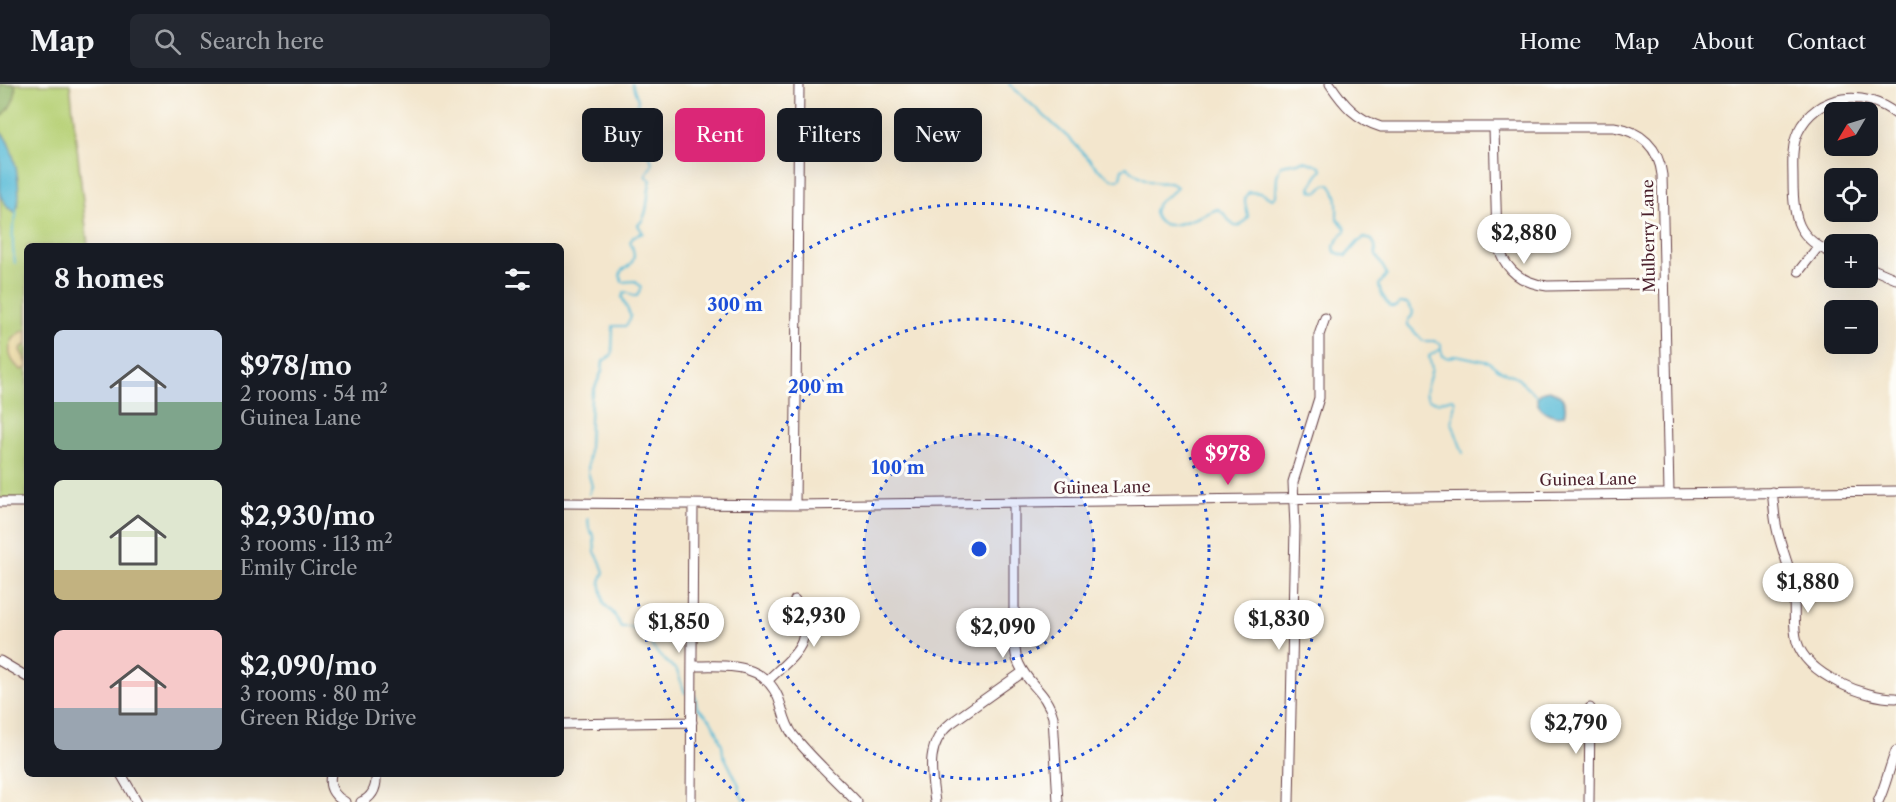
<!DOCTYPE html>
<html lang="en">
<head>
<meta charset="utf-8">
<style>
	:root { --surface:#171b24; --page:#242831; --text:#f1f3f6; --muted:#9ea1a6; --line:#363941; --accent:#db2777 }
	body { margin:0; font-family:"Libre Caslon Text",serif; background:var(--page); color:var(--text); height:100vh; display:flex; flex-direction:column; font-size:22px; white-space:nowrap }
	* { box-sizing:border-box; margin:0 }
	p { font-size:20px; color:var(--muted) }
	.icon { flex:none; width:33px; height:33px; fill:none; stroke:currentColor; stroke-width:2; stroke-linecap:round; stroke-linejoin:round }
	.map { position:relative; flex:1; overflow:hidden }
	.details { position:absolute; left:24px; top:159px; width:540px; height:534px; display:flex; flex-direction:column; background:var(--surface); border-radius:9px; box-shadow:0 6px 24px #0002 }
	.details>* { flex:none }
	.banner { position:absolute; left:582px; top:24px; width:570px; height:54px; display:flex; gap:12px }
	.needle { width:39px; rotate:232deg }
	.fabs { position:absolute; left:1824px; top:18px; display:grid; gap:12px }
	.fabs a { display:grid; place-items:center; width:54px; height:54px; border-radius:9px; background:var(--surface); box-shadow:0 6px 24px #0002; font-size:30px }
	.price { position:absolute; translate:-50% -51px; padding:0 14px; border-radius:21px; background:#fff; color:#222; font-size:20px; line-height:39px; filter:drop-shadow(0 2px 3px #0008) }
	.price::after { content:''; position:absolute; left:50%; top:36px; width:18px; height:14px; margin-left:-9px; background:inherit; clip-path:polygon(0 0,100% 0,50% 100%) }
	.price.active { background:var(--accent); color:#fff }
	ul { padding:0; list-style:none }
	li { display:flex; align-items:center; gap:18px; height:150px; padding:0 30px }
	li span { display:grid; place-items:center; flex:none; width:168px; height:120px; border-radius:9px; color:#555 }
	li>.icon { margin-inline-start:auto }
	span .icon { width:72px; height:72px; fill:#fffc; stroke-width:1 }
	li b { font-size:26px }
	h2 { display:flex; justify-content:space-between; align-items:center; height:72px; padding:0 30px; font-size:26px }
	.pill { padding:0 21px; border-radius:9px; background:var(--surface); box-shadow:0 6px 24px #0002; font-size:21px; line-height:54px }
	.pill.active { background:var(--accent); color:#fff }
	header { display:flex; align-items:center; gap:36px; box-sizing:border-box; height:84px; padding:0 30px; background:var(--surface); border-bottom:2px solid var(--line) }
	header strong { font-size:28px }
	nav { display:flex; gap:33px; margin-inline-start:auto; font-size:21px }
	.search { width:420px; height:54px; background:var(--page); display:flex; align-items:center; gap:15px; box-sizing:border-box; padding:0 21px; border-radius:9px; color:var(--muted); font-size:22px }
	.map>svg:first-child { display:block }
	.green { fill:#b6d075; stroke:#807850; stroke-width:1.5 }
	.forest { fill:#90b266; stroke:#6d6848; stroke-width:1.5 }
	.sand { fill:#eeda9e; stroke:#9c7c64; stroke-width:1.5 }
	.water { fill:#58bbd7; stroke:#516d81; stroke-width:1.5 }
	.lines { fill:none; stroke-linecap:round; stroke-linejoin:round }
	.stream { stroke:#58bbd7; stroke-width:2 }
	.minor-casing { stroke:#633d43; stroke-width:11 }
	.minor { stroke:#fff; stroke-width:9 }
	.ring { fill:none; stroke:#1d4ed8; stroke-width:3; stroke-dasharray:3 6 }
	.labels { text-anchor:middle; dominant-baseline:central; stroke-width:6; stroke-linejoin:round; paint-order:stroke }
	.street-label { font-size:16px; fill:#4a1f2b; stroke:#fdfcf7 }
	.centre { fill:#1d4ed8; stroke:#fdfcf7; stroke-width:3 }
	.ring-label { font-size:18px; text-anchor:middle; font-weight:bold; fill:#1d4ed8; stroke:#fdfcf7; stroke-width:6; stroke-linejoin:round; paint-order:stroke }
</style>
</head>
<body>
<header>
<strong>Map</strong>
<div class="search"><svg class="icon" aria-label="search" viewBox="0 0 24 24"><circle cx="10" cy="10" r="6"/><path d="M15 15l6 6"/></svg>Search here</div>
<nav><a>Home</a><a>Map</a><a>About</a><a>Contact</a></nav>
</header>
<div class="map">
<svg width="1896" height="718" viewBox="0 0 1896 718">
	<rect width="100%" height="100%" fill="#fdfcf7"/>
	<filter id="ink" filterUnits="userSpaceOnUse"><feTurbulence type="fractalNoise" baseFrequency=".0167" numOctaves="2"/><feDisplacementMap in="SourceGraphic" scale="12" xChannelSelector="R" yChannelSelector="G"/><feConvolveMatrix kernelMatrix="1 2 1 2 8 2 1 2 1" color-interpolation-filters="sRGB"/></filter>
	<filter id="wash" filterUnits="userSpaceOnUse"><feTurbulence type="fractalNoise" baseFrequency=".008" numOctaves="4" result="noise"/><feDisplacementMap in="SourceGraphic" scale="24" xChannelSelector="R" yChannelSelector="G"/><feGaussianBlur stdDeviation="1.35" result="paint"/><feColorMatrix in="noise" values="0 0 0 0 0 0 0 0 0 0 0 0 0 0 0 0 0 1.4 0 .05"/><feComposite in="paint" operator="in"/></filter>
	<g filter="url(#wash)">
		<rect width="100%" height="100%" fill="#f3e6cd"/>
		<path class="green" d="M 0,0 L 70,0 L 88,162 L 27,162 L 27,415 L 0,414 Z"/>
		<path class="forest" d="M 0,0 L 15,0 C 18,14 9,25 0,35 Z"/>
		<path class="sand" d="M 27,246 L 27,260 L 22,263 L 20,266 L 27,279 L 27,284 L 22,286 C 4,275 6,252 27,246 Z"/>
		<path class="water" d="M 0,48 C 14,56 25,116 15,128 L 8,124 L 0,111 Z
			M 1549,306 C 1561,310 1568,318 1564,331 C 1545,336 1523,312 1549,306 Z"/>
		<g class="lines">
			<path class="stream" d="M 1009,0 L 1072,57 L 1098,85 L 1112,95 L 1118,96 L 1121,94 L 1122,85 L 1127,83 C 1136,89 1142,96 1153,98 C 1162,100 1169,96 1177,103 C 1170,114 1160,111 1154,127 C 1159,157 1202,130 1218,125 C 1231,132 1232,155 1248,133 C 1247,122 1241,116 1249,108 L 1261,109 L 1272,115 L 1276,112 L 1277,92 L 1281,81 L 1304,77 L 1320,82 L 1322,85 L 1310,103 L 1312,107 L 1318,108 L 1325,101 L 1330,100 C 1339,111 1337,121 1337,134 L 1346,145 L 1334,162 L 1335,168 L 1346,172 L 1358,158 L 1364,154 L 1372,156 L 1375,161 L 1376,171 L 1387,190 L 1379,201 L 1381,209 L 1390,223 L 1396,223 L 1400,219 L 1407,219 L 1413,227 L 1412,232 L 1408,236 L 1408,241 L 1423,257 L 1435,257 L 1441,260 L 1441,265 L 1429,272 L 1432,285 L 1425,309 L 1429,316 L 1438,318 L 1453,314 L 1455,317 L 1452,339 L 1463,369
				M 15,179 C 13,168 12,157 13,145 C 13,138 18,134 16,126
				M 1441,266 L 1443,272 L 1449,274 L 1456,271 L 1489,278 L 1499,286 L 1515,292 L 1539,314
				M 589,410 L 592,402 L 588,388 L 591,313 L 602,287 L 603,277 L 612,271 L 613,242 L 626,242 L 631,233 L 622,213 L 624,209 L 626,208 L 633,212 L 637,212 L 641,203 L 635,197 L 622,198 L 620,191 L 622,186 C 636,180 636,170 630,158 L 634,152 L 643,149 L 638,141 C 650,131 646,110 651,96 L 646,93 L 646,90 L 652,81 C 651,69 646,66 637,59 L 636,53 L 640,42 L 637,29 L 638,16 L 632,0
				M 588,434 L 589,445 L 594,452 L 595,468 L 600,477 L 604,488 L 600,497 L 604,520 L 614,530 L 621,543 L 630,543 L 641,548 L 658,570 L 677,587 L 685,609
				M 695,612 L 697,623 L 710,635 L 717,648 L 722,661 L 723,670 L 739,701 L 741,712 L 745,718"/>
		</g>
	</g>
	<g filter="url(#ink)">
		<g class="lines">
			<g class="minor-casing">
				<path id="minor" d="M 1330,0 C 1344,21 1356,35 1381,43 L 1614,43 C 1641,47 1659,64 1662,91 L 1669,409
					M 1494,44 L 1497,157 C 1503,184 1520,199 1547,202 L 1664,200
					M 1834,170 C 1797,155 1793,134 1793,97 C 1793,80 1791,63 1798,48 C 1817,9 1865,5 1896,30
					M 1868,183 L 1896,195
					M 1799,187 L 1818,163
					M 1772,408 C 1774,420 1774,433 1777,445 C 1781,464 1790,483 1793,502 C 1796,520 1792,540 1797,558 C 1807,591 1864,614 1896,614
					M 0,418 L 27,418
					M 561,419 L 795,421 L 1896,407
					M 1014,419 L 1014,556 C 1015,564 1015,572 1019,580 C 1029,602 1046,607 1053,633 L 1058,718
					M 795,421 L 799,0
					M 0,577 L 27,593
					M 692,582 C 725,582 762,577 778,613 C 783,625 784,639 793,651 C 812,675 836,696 857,718
					M 767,597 C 796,569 817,558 795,516
					M 561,640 L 692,638
					M 121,690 L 137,718
					M 331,690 C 328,703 334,712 345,718
					M 361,718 C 373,713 377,703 376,690
					M 691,718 L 693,420
					M 935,718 C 931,689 925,660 951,639 L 1023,588
					M 1289,718 L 1295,443 L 1293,398 L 1319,314 L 1319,251 L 1325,234
					M 1589,718 L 1590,624
					M 1878,718 C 1886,701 1889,684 1896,667"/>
			</g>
			<use href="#minor" class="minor"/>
		</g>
	</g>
	<circle cx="979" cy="465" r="115" fill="#1d4ed8" fill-opacity=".12"/>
	<g class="ring">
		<circle cx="979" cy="465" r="115"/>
		<circle cx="979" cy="465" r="230"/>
		<path d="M744 717A345 345 0 1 1 1214 717"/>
	</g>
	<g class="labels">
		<g class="street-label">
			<text transform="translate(1648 152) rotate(-91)">Mulberry Lane</text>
			<text transform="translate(1588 395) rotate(-1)">Guinea Lane</text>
			<text transform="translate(1102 403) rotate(-1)">Guinea Lane</text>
		</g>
	</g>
	<circle cx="979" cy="465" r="9" class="centre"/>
	<g class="ring-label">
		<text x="735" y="227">300 m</text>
		<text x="816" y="309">200 m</text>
		<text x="898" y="390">100 m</text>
	</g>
</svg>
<div class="fabs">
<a><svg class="needle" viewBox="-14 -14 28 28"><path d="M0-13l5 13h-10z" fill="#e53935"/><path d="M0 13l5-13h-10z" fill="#9ea1a6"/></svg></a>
<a><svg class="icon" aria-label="locate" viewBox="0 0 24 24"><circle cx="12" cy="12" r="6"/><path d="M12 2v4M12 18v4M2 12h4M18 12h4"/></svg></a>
<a>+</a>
<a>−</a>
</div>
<b class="price" style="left:1524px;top:181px">$2,880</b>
<b class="price active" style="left:1228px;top:402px">$978</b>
<b class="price" style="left:1808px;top:530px">$1,880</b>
<b class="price" style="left:814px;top:564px">$2,930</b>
<b class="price" style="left:1279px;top:567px">$1,830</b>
<b class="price" style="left:679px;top:570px">$1,850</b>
<b class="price" style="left:1003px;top:575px">$2,090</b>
<b class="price" style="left:1576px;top:671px">$2,790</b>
<div class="banner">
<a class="pill">Buy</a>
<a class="pill active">Rent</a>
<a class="pill">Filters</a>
<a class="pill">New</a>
</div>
<section class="details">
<h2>8 homes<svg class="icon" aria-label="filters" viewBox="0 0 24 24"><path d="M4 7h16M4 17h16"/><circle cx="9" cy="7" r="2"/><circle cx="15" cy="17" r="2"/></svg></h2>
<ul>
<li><span style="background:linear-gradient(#c9d6e8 60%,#7fa58c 0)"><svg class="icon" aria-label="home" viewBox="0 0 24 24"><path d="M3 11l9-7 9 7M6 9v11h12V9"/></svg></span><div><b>$978/mo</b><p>2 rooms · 54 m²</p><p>Guinea Lane</p></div></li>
<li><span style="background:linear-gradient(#dfe7d0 75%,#c2b280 0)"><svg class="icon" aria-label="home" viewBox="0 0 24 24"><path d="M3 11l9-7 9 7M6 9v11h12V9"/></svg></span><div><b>$2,930/mo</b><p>3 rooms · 113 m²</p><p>Emily Circle</p></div></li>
<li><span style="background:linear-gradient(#f6c9c9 65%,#9aa5b1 0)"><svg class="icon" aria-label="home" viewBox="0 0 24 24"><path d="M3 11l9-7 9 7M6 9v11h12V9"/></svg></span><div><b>$2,090/mo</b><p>3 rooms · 80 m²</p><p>Green Ridge Drive</p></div></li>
</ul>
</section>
</div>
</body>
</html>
